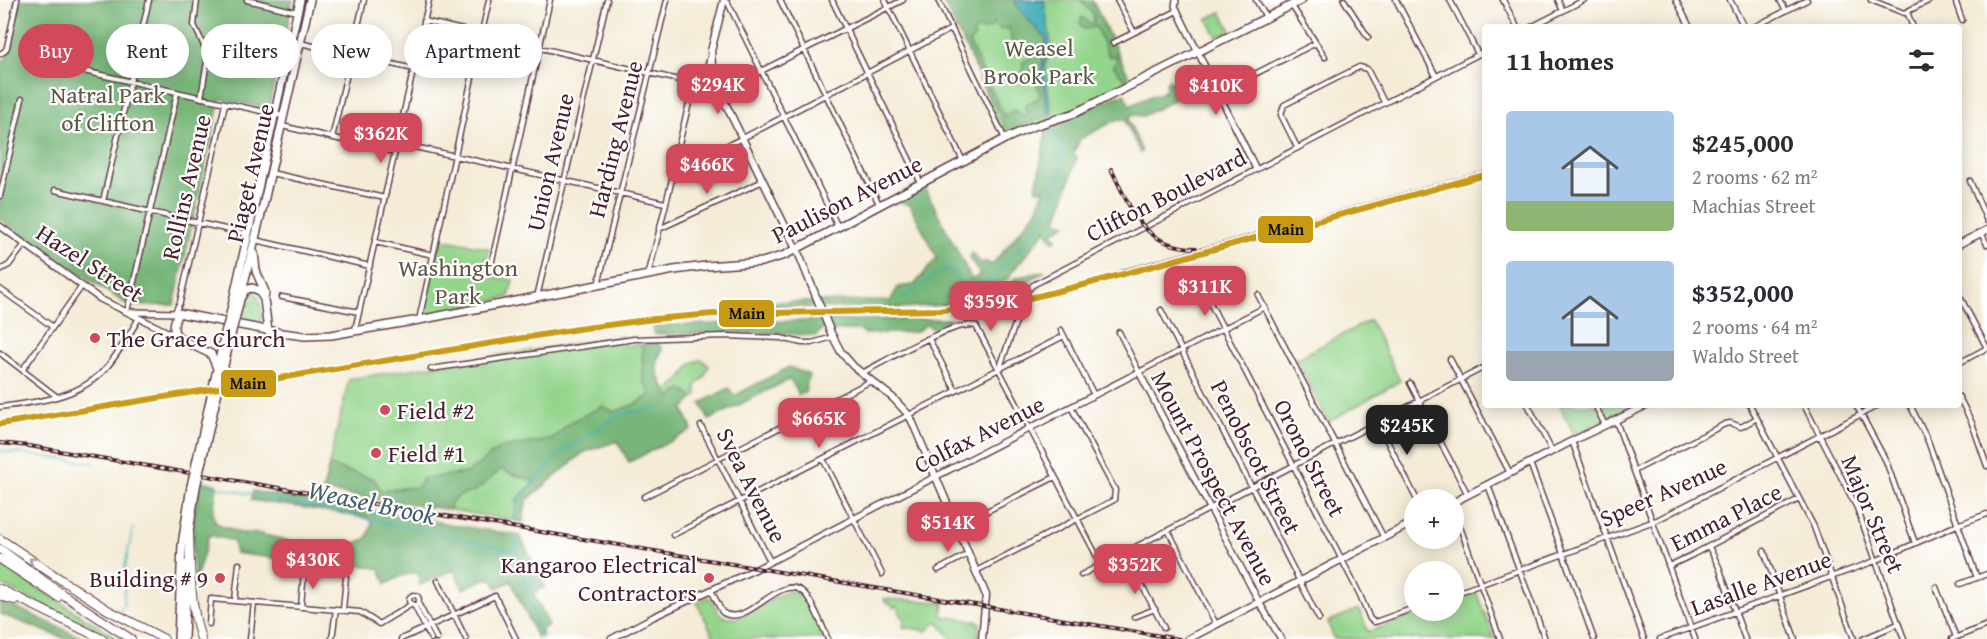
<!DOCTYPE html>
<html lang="en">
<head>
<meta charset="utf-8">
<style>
	:root { --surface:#fff; --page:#f7f7f7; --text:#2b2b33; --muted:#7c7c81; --accent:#d1495b }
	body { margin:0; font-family:"Gentium Book Plus",serif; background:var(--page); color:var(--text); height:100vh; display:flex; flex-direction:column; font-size:22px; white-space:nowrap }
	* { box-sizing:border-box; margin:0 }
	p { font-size:20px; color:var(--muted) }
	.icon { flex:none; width:33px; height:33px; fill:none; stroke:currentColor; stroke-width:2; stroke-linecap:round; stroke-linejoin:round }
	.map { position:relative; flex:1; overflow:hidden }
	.side { position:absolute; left:1482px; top:24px; width:480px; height:384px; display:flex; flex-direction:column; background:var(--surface); border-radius:6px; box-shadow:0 3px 15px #0003 }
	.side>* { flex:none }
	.hud { position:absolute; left:18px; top:24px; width:570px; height:54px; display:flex; gap:12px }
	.fabs { position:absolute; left:1404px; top:489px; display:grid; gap:12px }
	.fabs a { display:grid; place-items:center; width:60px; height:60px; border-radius:50%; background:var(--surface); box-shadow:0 3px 15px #0003; font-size:30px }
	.price { position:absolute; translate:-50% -51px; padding:0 14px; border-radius:12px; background:var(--accent); color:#fff; font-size:20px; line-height:39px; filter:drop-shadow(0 2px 3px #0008) }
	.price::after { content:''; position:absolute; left:50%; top:36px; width:18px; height:14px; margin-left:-9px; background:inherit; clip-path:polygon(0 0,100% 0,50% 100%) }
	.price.on { background:#222; color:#fff }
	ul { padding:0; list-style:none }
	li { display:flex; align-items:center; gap:18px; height:150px; padding:0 24px }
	li span { display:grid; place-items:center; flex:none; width:168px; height:120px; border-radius:6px; color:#555 }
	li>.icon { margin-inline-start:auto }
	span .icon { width:72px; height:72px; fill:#fffc; stroke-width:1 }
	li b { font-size:26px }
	h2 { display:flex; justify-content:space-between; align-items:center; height:72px; padding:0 24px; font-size:26px }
	.pill { padding:0 21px; border-radius:27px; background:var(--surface); box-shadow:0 3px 15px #0003; font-size:21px; line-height:54px }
	.pill.on { background:var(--accent); color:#fff }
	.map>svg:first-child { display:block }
	.green { fill:#94d58c; stroke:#6f7a5c; stroke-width:1.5 }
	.forest { fill:#77b678; stroke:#606a52; stroke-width:1.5; fill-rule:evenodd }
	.water { fill:#3dadba; stroke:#446672; stroke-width:1.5 }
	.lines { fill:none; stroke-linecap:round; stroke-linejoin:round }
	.stream { stroke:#3dadba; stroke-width:1.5 }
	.minor-casing { stroke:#643e45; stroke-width:7 }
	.tertiary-casing { stroke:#643e45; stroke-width:8 }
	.secondary-casing { stroke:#643e45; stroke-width:9 }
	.primary-casing { stroke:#643e45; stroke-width:10 }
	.trunk-casing { stroke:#643e45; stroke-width:10 }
	.motorway-casing { stroke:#643e45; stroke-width:10 }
	.minor { stroke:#fff; stroke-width:4 }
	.tertiary { stroke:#fff; stroke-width:5 }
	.secondary { stroke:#fff; stroke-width:6 }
	.primary { stroke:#fff; stroke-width:7 }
	.trunk { stroke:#fff; stroke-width:7 }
	.motorway { stroke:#fff; stroke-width:8 }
	.rail-casing { stroke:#4a1f2b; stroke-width:4 }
	.rail { stroke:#fff; stroke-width:1.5; stroke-dasharray:4.5; stroke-linecap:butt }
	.trunk-bridge-casing { stroke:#643e45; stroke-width:10; stroke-linecap:butt }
	.trunk-bridge { stroke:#fff; stroke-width:7 }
	.rail-1-casing { stroke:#fff; stroke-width:10 }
	.rail-1 { stroke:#c89a12; stroke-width:6 }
	.oneway { stroke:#ae9aa0 }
	.poi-dot { fill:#d1495b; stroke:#fff; stroke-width:2 }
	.labels { text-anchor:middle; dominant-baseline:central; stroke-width:4.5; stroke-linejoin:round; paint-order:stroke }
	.park-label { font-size:24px; fill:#605648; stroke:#fff }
	.street-label { font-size:24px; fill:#4a1f2b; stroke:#fff }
	.poi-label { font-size:24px; fill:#4a1f2b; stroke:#fff; text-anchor:start }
	.water-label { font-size:26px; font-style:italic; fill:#445f6b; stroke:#fff }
	.line-badge { stroke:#fff; stroke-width:2 }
	.pale-badge-label { font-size:16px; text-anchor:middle; font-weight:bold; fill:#111 }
</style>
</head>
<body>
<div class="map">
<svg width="1987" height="639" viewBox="0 0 1987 639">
	<rect width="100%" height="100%" fill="#fff"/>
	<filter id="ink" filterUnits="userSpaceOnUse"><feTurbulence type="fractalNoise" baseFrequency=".0167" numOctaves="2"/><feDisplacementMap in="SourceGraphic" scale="12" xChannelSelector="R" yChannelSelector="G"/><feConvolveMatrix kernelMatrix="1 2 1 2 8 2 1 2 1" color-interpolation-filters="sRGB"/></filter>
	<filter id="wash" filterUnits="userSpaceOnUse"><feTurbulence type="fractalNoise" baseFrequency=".008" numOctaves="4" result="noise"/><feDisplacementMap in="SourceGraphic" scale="24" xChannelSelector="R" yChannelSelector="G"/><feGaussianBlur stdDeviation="1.35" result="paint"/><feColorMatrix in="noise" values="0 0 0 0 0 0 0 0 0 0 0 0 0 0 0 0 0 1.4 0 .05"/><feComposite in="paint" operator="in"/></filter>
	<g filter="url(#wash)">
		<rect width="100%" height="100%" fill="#f4ecd7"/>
		<path class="green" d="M 942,0 L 1092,0 L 1131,81 L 1075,113 L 1005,139 L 961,35 Z
			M 1221,12 L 1231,31 L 1217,37 L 1207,19 Z
			M 440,239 L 489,248 L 484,274 L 513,280 L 509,297 L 424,315 Z
			M 250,291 L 255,292 L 260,299 L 262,320 L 255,325 L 238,323 L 245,296 Z
			M 1370,320 L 1400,381 L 1328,422 L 1296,359 Z
			M 623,336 L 624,346 L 658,343 L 662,350 C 661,353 658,356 657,359 C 655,369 661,384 667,392 C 670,388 674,385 678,382 C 687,373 688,361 702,360 L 709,366 L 704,378 L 696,385 L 697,395 L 683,408 L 692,430 L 629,462 L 617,441 L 584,452 L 526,501 L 523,522 L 384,499 L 381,500 L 323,491 L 349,379 Z
			M 1559,405 L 1636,405 L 1574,434 Z
			M 0,564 L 118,639 L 112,639 L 0,584 Z
			M 793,591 C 808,595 819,625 826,639 L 715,639 L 697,603 L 707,597 L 710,598 C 714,603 716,609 720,614 C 738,631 770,593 793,591 Z
			M 1476,591 L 1494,639 L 1334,639 L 1328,622 L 1359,609 L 1368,632 L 1424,611 L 1454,610 L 1454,599 Z
			M 884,599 L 944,602 L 942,616 L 980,622 L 978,639 L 952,639 L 937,621 L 927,631 L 903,627 L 904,621 L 897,606 L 893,608 L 891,604 L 886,603 Z"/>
		<path class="forest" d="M 21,0 L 293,0 L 269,106 L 267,108 L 220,99 L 174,305 L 129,306 L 0,219 L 0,63 L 7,58 Z
			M 942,0 L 1014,0 L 1032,24 L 1044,34 L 1046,39 L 1041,75 L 1049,116 L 1020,126 L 1008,132 ZM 995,22 L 997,27 L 1001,30 L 1009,27 L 1011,39 L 1015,45 L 1027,46 L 1032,52 L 1031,58 L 1023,62 L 1023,75 L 1028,79 L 1036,79 L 1040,97 L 1025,105 L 1026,113 L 1024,116 L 1014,110 L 1008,113 L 1005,117 L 969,43 L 974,38 L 974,31 L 979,29 L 982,31 L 992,27 L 993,23 Z
			M 1081,0 L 1092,0 L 1131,81 L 1125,80 L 1113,65 L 1117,61 L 1115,55 L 1109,57 L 1096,27 L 1085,29 L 1081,26 L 1080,21 L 1082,17 L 1090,24 L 1094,22 L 1093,19 L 1095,17 Z
			M 1169,79 L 1178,98 L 1143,116 L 1133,115 L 1128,118 L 1142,152 L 1140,153 L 1125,120 L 1118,119 L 1080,139 L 1073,155 L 1077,157 L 1057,221 L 1066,224 L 1053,232 L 1057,239 L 1053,242 L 1046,230 L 1011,273 L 1010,277 L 1001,283 L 1003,291 L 1010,286 L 1015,278 L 1045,271 L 1021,286 L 1015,297 L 975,303 L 899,308 L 751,307 L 766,302 L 890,301 L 898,287 L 914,285 L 937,258 L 910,205 L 900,202 L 880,206 L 922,182 L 972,280 L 980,274 L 969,258 L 972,253 L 982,264 L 985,261 L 992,265 L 1038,209 L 1044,189 L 1036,190 L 1046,132 L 1045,123 L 1124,94 L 1130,106 L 1155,94 L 1158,95 C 1164,92 1167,90 1166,83 Z
			M 948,319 L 956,320 L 948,321 L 948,325 L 935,331 L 927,324 L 916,332 L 865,334 L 861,330 L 839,330 L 831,333 L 828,326 L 823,328 L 816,336 L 782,333 L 654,334 L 653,326 L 826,320 Z
			M 653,343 L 658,343 L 662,350 C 651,368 661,382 671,398 L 682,389 L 694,398 L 683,409 L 692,430 L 629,462 L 617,441 L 584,452 L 526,501 L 523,522 L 514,520 L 516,506 L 520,497 L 535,482 C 524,477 513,476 502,469 L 475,491 L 459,496 L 449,504 L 451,508 L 448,509 L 323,491 L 329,466 L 374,479 L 381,490 L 418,487 L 422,479 L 467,473 L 500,448 L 551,440 L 571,422 L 603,406 L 614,412 L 636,404 L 651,395 L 643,380 L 642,344 Z
			M 789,367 L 809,375 L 805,392 L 799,395 L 790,379 L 709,420 L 701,403 L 729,388 L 734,396 Z
			M 200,480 L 217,485 L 213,513 L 216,523 L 240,533 L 257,533 L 289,541 L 322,545 L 350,546 L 367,538 L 372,524 L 367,517 L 251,500 L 253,491 L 520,536 L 545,587 L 533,593 L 549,625 L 541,630 L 543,635 L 537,638 L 511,581 L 497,588 L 493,580 L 487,578 L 463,589 L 454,570 L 420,585 L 417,572 L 401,576 L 386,584 L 380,569 L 368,566 L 296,561 L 235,553 L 234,541 L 209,535 L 195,582 L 192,548 L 193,519 Z
			M 0,602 L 24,611 L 84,639 L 66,639 L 0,614 Z"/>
		<path class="water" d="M 1014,0 L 1044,0 L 1051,45 L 1045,66 L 1046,78 L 1052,115 L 1049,116 L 1046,103 L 1042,70 L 1047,44 L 1046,38 L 1023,14 Z"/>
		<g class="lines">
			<path class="stream" d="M 901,300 L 944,269 L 951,270 L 964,288 C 970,287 977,288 982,285 C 999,275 1038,230 1047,212 C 1056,196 1061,172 1063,154 C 1065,140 1055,137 1052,125
				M 0,451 L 94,463
				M 203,484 L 516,551 L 515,534
				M 515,521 L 516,500 L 560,454 L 622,413 L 660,408
				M 516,551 L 541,639
				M 119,613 L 124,603 L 125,567 L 133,528"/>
		</g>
	</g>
	<g filter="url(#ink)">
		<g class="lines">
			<g class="minor-casing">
				<path id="minor" d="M 197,0 L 194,25 L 205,48 L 207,61 L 201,98
					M 247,0 L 297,12
					M 780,0 L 879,204
					M 832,0 L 921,183
					M 885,0 L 963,161
					M 938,0 L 1005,139
					M 1117,0 L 1134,32
					M 1256,0 L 1266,17
					M 1344,0 L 1368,37
					M 1396,0 L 1436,76
					M 1450,0 L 1478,54
					M 1503,0 L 1517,27
					M 1558,0 L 1563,11
					M 1676,0 L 1690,27
					M 1730,0 L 1744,27
					M 1780,0 L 1786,11
					M 1871,0 L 1904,13 L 1930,0
					M 1955,0 L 1962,20
					M 724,1 L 728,3 L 838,227
					M 1292,6 L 1325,57
					M 1907,12 L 1913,27
					M 424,21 L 718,89
					M 1531,27 L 1584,0
					M 1754,27 L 1807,0
					M 300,43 L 414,69
					M 1113,43 L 1177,11
					M 0,54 L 5,51 L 7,47 L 17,0
					M 57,65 L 283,116
					M 1237,83 L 1316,43
					M 702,85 L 710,57
					M 1180,91 L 1208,76
					M 719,92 L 903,0
					M 282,126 L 395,152
					M 332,138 L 364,0
					M 397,143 L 665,203
					M 1297,147 L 1281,115 L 1284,105 L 1359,67 L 1367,69 L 1384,102
					M 676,156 L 694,83
					M 271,173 L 385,198
					M 1970,181 L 1987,221
					M 55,190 L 247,234
					M 0,196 L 22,99
					M 103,201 L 149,0
					M 659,229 L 763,181
					M 1981,233 L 1987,244
					M 255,240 L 370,266
					M 375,242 L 433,255
					M 0,270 L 9,265 L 25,244
					M 489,274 L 550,0
					M 648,276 L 674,171 L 743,138 L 951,29
					M 598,285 L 667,0
					M 0,289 L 53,327
					M 1206,295 L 1360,595 L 1370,619 L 1374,622 L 1378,621 L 1414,608
					M 1258,295 L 1384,538
					M 1959,295 L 1987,348 L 1959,363
					M 282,297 L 359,312
					M 537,297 L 607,0
					M 1161,310 L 1319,619
					M 127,312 L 177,93
					M 175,312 L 180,302 L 225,104
					M 1018,315 C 1017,303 1024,293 1033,285 L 1485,51
					M 419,320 L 489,0
					M 355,330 L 429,0
					M 1061,330 L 1094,395
					M 1119,332 L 1139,372 L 1265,307
					M 929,339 L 956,391
					M 0,353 L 56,396
					M 1450,359 L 1510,473
					M 23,369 L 82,286
					M 431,369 L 634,339 L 726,336 L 781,338 L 802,343 L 812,343 L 833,337
					M 999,370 L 1026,293
					M 862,373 C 884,362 955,319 976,326 L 1101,564
					M 1410,383 L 1468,495
					M 1959,397 L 1972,423 L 1987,466
					M 1528,405 L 1552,451
					M 1595,405 L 1605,425
					M 1750,405 L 1814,527 L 1854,639
					M 1804,405 L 1857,508 L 1904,639
					M 1856,405 L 1886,461 L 1915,543
					M 1910,405 L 1928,441 L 1977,578
					M 0,407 C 37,402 80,398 106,368 C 119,353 129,335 139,318
					M 1616,421 L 1695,639
					M 1378,423 L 1417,500
					M 701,426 L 770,561
					M 1572,441 L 1644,639
					M 823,459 L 882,574
					M 1530,463 L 1594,639
					M 1634,471 L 1725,424 L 1730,423 L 1741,427 L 1757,418
					M 1488,485 L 1545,639
					M 644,497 L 871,381
					M 1454,510 L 1500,639
					M 957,526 L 1055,477
					M 1168,530 L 1216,624
					M 673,535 L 1064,336
					M 1709,547 L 1719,567 L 1745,639
					M 1764,551 L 1795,639
					M 1125,552 L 1164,628
					M 1669,566 L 1692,555 L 1799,499
					M 938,570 L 968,554
					M 976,571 L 1114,500 L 1115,490 L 1071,407
					M 1081,575 L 1485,367
					M 438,581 L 466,639
					M 1960,584 L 1987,574
					M 1936,587 L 1956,637
					M 711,590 L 722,612 C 748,631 781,568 805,594 C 814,604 822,626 828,639
					M 1454,594 L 1657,520 L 1879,405
					M409 600a5 5 0 1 1 10 0a5 5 0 1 1-10 0Z
					M 235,601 L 239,564
					M 418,603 L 437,639
					M 414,605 L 431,639
					M 301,606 L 304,572
					M 343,610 L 346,577
					M 1134,617 L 1155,609
					M 209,624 L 211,599 L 360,612 L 379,624 L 412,604
					M 250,639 L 254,603
					M 332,639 L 336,609
					M 401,639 L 495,596 L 516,639
					M 1660,639 L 1875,561 L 1957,525 L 1987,514
					M 1863,639 L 1898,624
					M 1952,639 L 1987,625"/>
			</g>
			<g class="tertiary-casing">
				<path id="tertiary" d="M 1176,0 L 1175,6 L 1256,169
					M 0,226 L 100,299 L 176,336
					M 132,312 L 178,313
					M 611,639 L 653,617 L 756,569 L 1139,372 L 1259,602 L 1281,639"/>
			</g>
			<g class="secondary-casing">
				<path id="secondary" d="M 724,0 L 711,51 L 713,78 L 800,257 L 831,333 L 841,352 L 853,366 L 893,398 L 907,413 L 912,421 L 986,595 L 982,639
					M 1959,244 L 1987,230
					M 1454,502 L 1572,441 L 1647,405
					M 1188,639 L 1414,522"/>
			</g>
			<g class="primary-casing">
				<path id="primary" d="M 192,345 C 175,336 169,333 178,313 L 282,333 L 305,336 L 331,335 L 419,320 L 674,270 L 706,266 L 762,262 L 785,255 L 1005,139 L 1031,127 L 1075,113 L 1302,0"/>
			</g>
			<g class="trunk-casing">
				<path id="trunk" d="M 254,253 L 256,271 L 265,292 L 264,299 L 268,331
					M 242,296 L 245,290 L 252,288 L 258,290 L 264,299
					M 229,319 L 300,0
					M 235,320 L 263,206 L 310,0
					M 192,345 L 211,354 L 217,368
					M 197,459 L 226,329
					M 202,460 L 232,331
					M 188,538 L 196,487
					M 178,639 L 182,545 L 191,486
					M 184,639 L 187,564"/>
			</g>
			<g class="motorway-casing">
				<path id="motorway" d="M 189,533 C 190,568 190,605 201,639
					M 0,539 L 66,583
					M 0,549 L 62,594 L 131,639
					M 0,559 L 58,597
					M 71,586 L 108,610 L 164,639
					M 0,589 L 102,639
					M 0,596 L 14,600"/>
			</g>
			<use href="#minor" class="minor"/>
			<use href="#tertiary" class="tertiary"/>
			<use href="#secondary" class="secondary"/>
			<use href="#primary" class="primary"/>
			<use href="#trunk" class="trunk"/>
			<use href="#motorway" class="motorway"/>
			<g class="rail-casing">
				<path id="rail" d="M 1111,169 C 1132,210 1142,247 1196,248
					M 1087,284 L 1122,271 L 1485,172
					M 0,443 L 29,446 L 1179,639"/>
			</g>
			<use href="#rail" class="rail"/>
			<g class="trunk-bridge-casing">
				<path id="trunk-bridge" d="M 226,329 L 229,319
					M 232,331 L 235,320
					M 191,486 L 197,459
					M 196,487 L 202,460"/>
			</g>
			<use href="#trunk-bridge" class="trunk-bridge"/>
			<g class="rail-1-casing">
				<path id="rail-1" d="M 0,424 L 578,329 L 654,319 L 713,314 L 944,310 L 1018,301 L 1087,284 L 1485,175"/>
			</g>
			<use href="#rail-1" class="rail-1"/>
		</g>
		<defs><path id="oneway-chevron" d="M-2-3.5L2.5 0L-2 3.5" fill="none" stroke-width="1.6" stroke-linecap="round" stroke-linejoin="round" transform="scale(1.5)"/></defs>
		<use class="oneway" href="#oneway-chevron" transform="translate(33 561) rotate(-147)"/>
	</g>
	<g class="poi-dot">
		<circle cx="95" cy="338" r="6"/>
		<circle cx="385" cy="410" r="6"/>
		<circle cx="376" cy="453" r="6"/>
		<circle cx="220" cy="578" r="6"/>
		<circle cx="709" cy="578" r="6"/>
	</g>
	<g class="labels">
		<g class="park-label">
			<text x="1039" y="47">Weasel<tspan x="1039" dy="28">Brook Park</tspan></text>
			<text x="108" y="94">Natral Park<tspan x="108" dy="28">of Clifton</tspan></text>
			<text x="458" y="267">Washington<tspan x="458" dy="28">Park</tspan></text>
		</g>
		<g class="street-label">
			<text transform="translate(615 139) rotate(-76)">Harding Avenue</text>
			<text transform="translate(550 162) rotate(-77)">Union Avenue</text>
			<text transform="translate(250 173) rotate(-77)">Piaget Avenue</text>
			<text transform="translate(186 187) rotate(-77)">Rollins Avenue</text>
			<text transform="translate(1166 195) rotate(-27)">Clifton Boulevard</text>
			<text transform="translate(847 199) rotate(-27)">Paulison Avenue</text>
			<text transform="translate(90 263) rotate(33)">Hazel Street</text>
			<text transform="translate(979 434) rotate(-27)">Colfax Avenue</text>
			<text transform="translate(1256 457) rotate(63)">Penobscot Street</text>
			<text transform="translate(1310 458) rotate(63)">Orono Street</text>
			<text transform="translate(1214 478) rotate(62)">Mount Prospect Avenue</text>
			<text transform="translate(752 485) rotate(63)">Svea Avenue</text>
			<text transform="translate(1663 492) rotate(-24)">Speer Avenue</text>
			<text transform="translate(1873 514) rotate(67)">Major Street</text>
			<text transform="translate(1726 517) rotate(-27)">Emma Place</text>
			<text transform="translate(1761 583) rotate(-20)">Lasalle Avenue</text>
		</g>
		<g class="poi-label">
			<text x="107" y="338">The Grace Church</text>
			<text x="397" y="410">Field #2</text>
			<text x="388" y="453">Field #1</text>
			<text x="697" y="564" text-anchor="end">Kangaroo Electrical<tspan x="697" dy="28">Contractors</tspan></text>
			<text x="208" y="578" text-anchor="end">Building # 9</text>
		</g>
		<g class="water-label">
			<text transform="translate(372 502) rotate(12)">Weasel Brook</text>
		</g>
	</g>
	<g class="line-badge">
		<rect x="1257" y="215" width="57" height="29" rx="6" fill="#c89a12"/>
		<rect x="718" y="299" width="57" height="29" rx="6" fill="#c89a12"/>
		<rect x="220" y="369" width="57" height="29" rx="6" fill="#c89a12"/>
	</g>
	<g class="pale-badge-label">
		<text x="1286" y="235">Main</text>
		<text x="747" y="319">Main</text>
		<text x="248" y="389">Main</text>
	</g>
</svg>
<div class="fabs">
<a>+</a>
<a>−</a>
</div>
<b class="price" style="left:718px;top:115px">$294K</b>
<b class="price" style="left:1216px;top:116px">$410K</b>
<b class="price" style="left:381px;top:164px">$362K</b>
<b class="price" style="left:707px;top:195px">$466K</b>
<b class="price" style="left:1205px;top:317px">$311K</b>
<b class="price" style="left:991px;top:332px">$359K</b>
<b class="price" style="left:819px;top:449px">$665K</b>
<b class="price on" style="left:1407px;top:456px">$245K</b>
<b class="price" style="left:948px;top:553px">$514K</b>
<b class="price" style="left:313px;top:590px">$430K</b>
<b class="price" style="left:1135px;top:595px">$352K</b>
<div class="hud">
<a class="pill on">Buy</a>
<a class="pill">Rent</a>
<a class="pill">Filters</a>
<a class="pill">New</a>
<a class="pill">Apartment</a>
</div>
<section class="side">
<h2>11 homes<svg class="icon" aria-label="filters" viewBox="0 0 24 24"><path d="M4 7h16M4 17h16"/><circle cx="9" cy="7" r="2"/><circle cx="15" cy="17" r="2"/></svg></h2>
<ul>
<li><span style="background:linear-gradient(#a9c7e8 75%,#8fb573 0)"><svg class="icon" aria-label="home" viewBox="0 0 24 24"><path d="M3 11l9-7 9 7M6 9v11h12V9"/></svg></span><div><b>$245,000</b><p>2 rooms · 62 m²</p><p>Machias Street</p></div></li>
<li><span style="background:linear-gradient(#a9c7e8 75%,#9aa5b1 0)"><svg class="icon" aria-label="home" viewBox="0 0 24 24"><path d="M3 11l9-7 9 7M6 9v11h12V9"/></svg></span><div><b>$352,000</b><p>2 rooms · 64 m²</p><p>Waldo Street</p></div></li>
</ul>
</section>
</div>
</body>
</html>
